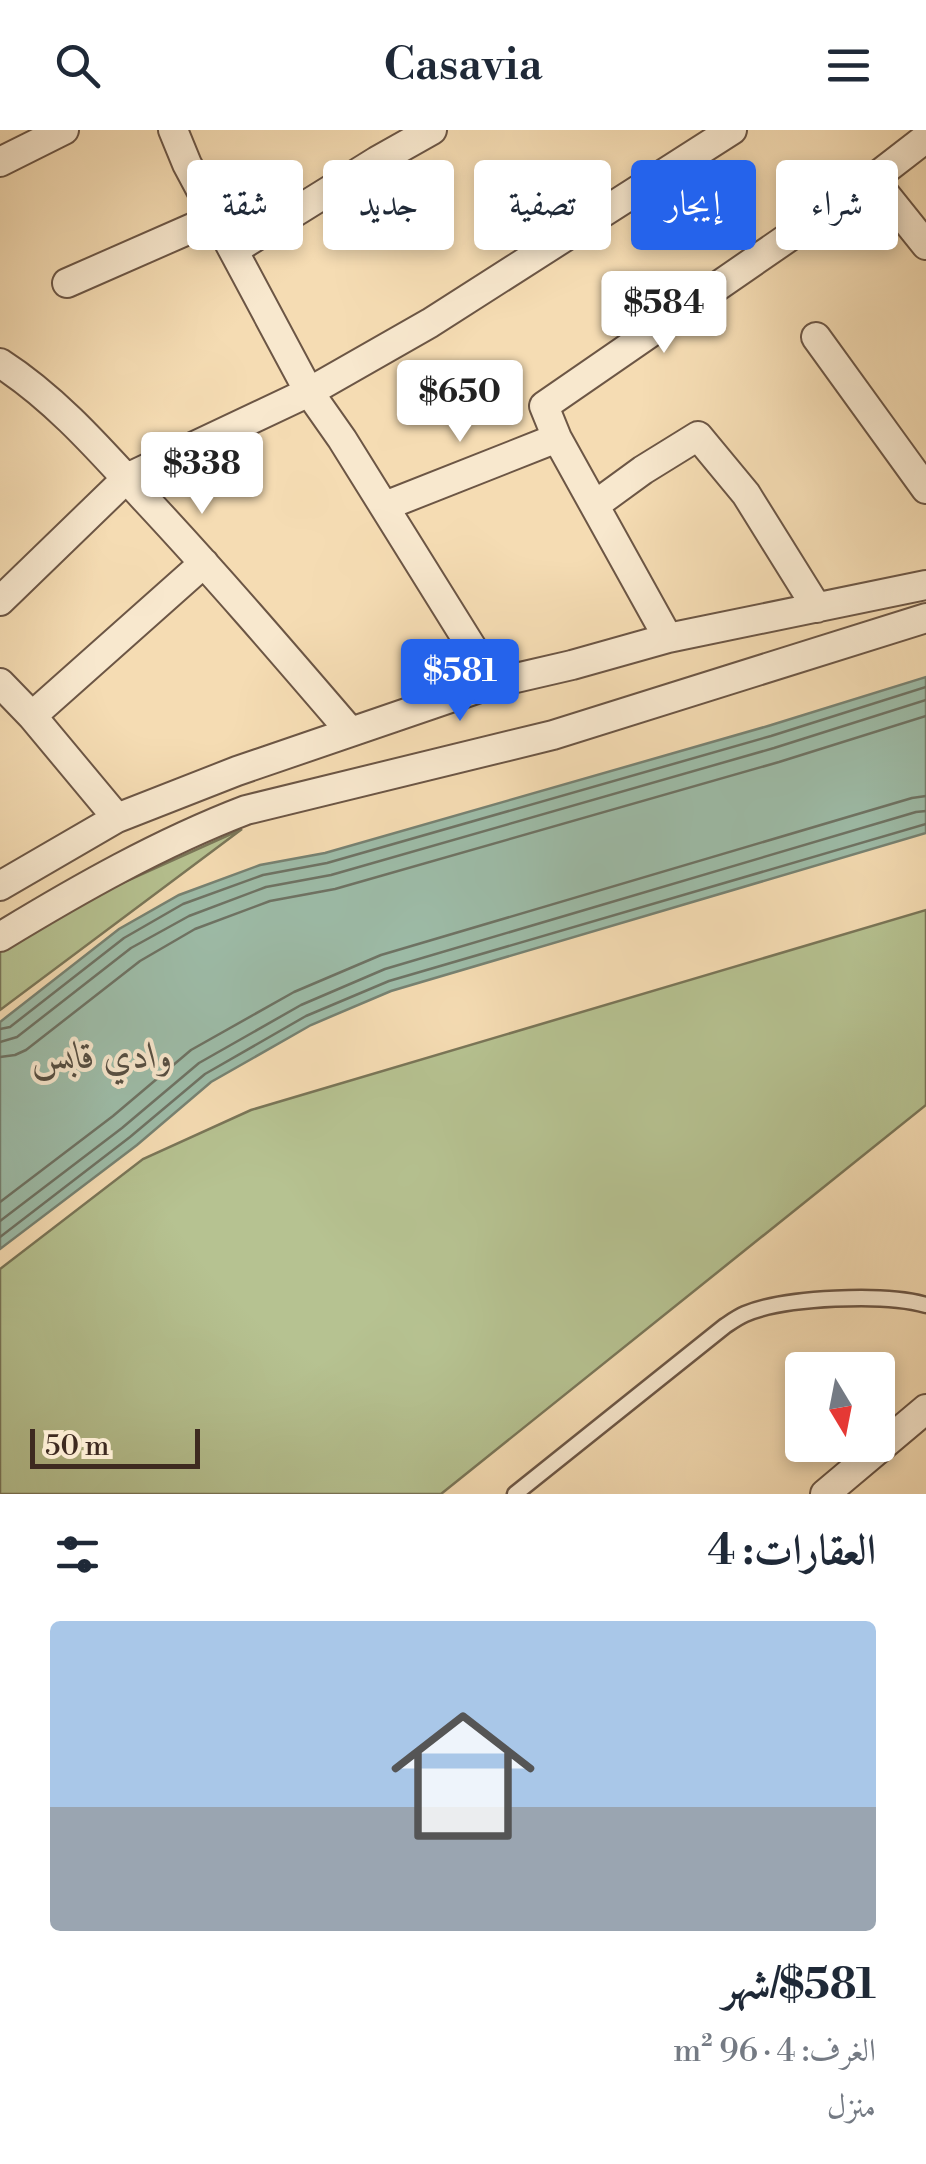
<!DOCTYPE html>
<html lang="ar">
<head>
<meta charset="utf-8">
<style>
	:root { --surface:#fff; --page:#f2f2f3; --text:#1f2937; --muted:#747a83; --accent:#2563eb }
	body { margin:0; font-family:"Libre Bodoni",Amiri,serif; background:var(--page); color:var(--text); direction:rtl; height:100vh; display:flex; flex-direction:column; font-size:38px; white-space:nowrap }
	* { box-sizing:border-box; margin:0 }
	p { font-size:32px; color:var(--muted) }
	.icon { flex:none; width:55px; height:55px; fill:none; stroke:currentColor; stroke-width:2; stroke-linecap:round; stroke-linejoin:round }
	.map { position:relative; height:1364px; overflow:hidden; direction:ltr }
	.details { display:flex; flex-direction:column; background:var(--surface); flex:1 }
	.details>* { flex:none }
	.guide { position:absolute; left:30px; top:30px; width:868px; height:90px; direction:rtl; display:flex; gap:20px }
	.needle { width:65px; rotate:170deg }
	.controls { position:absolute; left:785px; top:1222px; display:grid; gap:20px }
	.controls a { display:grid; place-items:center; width:110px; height:110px; border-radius:10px; background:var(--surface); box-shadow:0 5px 15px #0003; font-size:50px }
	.scale { position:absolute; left:30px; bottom:25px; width:170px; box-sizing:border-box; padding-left:10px; border:5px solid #3e2a20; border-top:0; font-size:28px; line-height:35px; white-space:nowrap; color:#3e2a20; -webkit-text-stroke:8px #f8e8ce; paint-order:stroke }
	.price { position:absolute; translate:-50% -85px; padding:0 22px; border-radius:10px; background:#fff; color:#222; font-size:32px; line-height:65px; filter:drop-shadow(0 2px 5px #0008) }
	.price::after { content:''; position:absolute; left:50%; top:60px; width:30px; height:22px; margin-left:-15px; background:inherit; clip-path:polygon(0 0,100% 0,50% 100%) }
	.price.on { background:var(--accent); color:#fff }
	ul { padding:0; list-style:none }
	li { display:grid; align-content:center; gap:20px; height:530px; padding:0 50px }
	li span { display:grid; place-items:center; height:310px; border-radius:10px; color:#555 }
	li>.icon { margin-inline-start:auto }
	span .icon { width:180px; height:180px; fill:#fffc; stroke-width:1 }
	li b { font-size:42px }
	h2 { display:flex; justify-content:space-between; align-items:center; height:120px; padding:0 50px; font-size:42px }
	.chip { padding:0 35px; border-radius:10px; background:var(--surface); box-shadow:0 5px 15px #0003; font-size:35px; line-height:90px }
	.chip.on { background:var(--accent); color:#fff }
	header { display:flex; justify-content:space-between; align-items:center; height:130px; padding:0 50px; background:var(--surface); font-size:45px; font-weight:600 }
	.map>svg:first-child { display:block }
	.green { fill:#b6c291; stroke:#7a7658; stroke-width:2.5 }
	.water { fill:#9dbca8; stroke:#778272; stroke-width:2.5 }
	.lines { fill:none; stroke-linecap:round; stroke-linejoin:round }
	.shore { stroke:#6e7364; stroke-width:2.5 }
	.service-casing { stroke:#6c5645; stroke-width:19 }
	.minor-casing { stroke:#6c5645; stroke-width:32 }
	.service { stroke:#f8e8ce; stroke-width:14 }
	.minor { stroke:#f8e8ce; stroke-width:28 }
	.labels { text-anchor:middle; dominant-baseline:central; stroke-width:8; stroke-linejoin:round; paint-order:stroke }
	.water-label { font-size:38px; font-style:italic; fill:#564e42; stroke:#f8e8ce }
</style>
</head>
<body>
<header><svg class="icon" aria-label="menu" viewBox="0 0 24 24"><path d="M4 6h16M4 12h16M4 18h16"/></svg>Casavia<svg class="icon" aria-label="search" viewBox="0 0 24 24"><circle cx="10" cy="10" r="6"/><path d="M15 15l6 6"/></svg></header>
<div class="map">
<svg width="926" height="1364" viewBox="0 0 926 1364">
	<rect width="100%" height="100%" fill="#f5dcb3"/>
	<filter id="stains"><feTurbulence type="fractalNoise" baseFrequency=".002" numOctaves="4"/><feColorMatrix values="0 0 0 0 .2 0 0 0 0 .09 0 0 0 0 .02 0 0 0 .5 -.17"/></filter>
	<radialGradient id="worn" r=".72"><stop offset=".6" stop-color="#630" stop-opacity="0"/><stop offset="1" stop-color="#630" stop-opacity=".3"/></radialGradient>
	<path class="green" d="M 242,699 L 0,880 L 0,808 Z
		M 926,780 L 926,975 L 441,1364 L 0,1364 L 0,1139 L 143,1029 L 251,980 Z"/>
	<path class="water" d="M 926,547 L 926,703 L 391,861 L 311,895 L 211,952 L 137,1015 L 0,1119 L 0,892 L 119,799 L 179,765 L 260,735 L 325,723 L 768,596 Z"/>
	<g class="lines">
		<path class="shore" d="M 0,899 L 10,897 L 124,808 L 183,774 L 263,745 L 327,733 L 771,606 L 926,557
			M 0,912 L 17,907 L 131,818 L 189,786 L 266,757 L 331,745 L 774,618 L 926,570
			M 0,927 L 15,925 L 26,920 L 140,831 L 195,799 L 270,771 L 335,759 L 779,632 L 926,586
			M 0,1072 L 113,986 L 191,920 L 294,862 L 381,825 L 912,668 L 926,666
			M 0,1091 L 122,998 L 199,933 L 301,875 L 385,839 L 916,682 L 926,681
			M 0,1107 L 130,1007 L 205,944 L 306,886 L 389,851 L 926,694"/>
		<g class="service-casing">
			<path id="service" d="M 515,1364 L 725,1196 C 731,1192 738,1187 745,1184 C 785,1167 885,1163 926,1175"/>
		</g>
		<g class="minor-casing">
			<path id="minor" d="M 173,0 L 187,34 L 309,262 L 342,309 L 494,553
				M 0,32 L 64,0
				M 873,49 L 926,115
				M 234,120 L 377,31 L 432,0
				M 67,153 L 215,88
				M 816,207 L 926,359
				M 0,233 C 56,269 101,321 146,370 C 216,445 283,523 350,601
				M 595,375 L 643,340 L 698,306 L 746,364 L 817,478
				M 385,376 L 557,308
				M 0,471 L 127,348 L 309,262 L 430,193 L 732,0
				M 668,508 L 557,308 L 544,276 L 873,49 L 926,8
				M 0,553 L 32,586 L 117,688
				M 32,586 L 204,433
				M 0,756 L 117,688 L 237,641 L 494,553 L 572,535 L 668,508 L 926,455
				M 0,807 C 79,759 160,713 246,680 L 553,605 L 926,488
				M 825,1364 L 926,1279"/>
		</g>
		<use href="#service" class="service"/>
		<use href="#minor" class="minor"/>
	</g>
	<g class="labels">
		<g class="water-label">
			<text x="102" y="926">وادي قابس</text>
		</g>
	</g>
	<rect width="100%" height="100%" filter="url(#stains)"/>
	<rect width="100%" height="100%" fill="url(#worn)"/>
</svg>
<div class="controls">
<a><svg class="needle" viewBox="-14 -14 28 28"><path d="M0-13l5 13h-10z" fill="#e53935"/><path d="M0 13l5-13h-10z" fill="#747a83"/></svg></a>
</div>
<div class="scale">50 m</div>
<b class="price" style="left:664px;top:226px">$584</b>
<b class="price" style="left:460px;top:315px">$650</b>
<b class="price" style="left:202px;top:387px">$338</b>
<b class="price on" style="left:460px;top:594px">$581</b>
<div class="guide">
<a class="chip">شراء</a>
<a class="chip on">إيجار</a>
<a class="chip">تصفية</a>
<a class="chip">جديد</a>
<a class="chip">شقة</a>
</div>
</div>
<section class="details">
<h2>العقارات: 4<svg class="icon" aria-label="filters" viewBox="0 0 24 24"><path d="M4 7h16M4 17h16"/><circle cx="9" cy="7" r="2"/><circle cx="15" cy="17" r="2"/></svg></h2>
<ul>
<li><span style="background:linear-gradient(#a9c7e8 60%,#9aa5b1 0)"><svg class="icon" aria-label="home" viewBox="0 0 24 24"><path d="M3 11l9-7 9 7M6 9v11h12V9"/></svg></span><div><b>$581/شهر</b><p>الغرف: 4 · 96 m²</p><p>منزل</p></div></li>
</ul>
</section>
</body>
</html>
